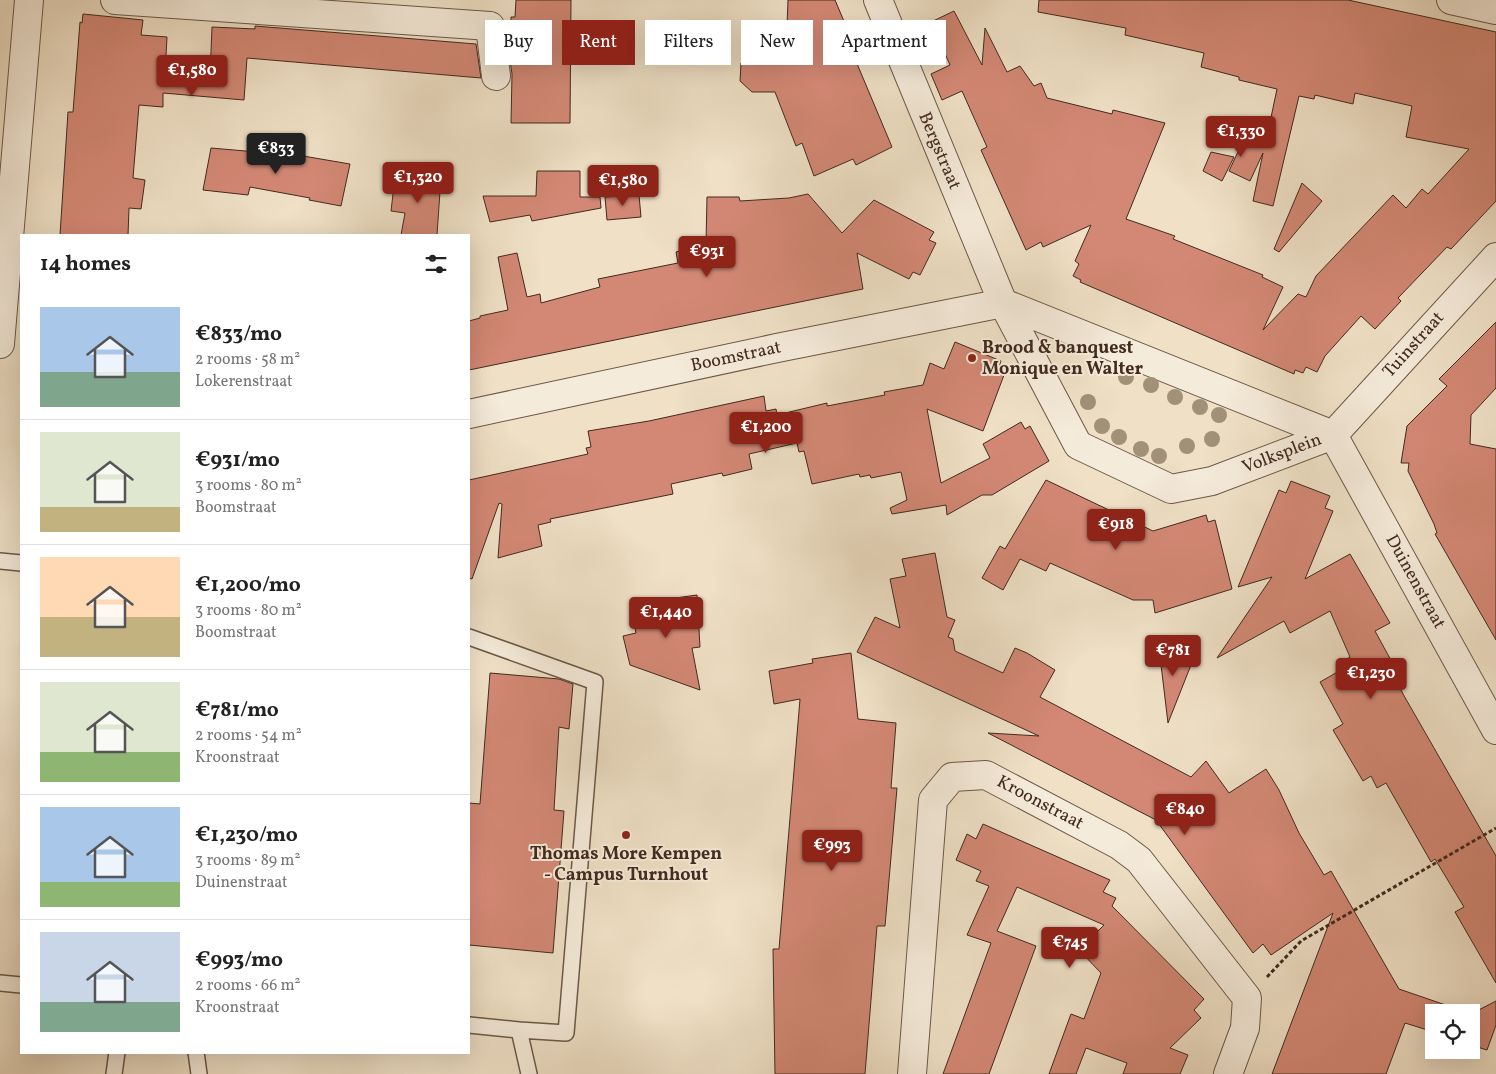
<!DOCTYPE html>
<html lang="en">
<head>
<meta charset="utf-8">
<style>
	:root { --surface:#fff; --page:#f6f6f6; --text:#222; --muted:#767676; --line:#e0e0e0; --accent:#8f2418 }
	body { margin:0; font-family:Vollkorn,serif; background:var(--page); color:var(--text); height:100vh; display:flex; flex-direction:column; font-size:19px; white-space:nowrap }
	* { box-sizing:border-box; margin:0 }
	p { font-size:16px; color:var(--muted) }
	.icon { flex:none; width:28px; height:28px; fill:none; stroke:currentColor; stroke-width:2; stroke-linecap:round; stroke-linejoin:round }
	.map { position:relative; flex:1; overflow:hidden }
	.sheet { position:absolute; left:20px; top:234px; width:450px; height:820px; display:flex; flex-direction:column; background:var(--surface); border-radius:0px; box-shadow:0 5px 20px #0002 }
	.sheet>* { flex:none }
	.top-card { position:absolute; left:485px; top:20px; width:475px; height:45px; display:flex; gap:10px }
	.tools { position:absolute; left:1425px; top:1004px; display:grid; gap:10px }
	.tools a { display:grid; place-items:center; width:55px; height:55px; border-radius:0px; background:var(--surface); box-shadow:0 5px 20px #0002; font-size:25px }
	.price { position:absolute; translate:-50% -42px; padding:0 11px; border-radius:5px; background:var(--accent); color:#fff; font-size:16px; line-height:32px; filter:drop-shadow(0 1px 2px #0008) }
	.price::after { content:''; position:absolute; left:50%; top:30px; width:15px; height:11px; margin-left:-8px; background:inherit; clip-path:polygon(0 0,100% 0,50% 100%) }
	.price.selected { background:#222; color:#fff }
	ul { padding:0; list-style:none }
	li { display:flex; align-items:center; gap:15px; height:125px; padding:0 20px }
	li+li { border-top:1px solid var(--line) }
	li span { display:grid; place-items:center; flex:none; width:140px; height:100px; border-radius:0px; color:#555 }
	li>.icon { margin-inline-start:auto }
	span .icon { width:60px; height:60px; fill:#fffc; stroke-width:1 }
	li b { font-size:21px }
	h2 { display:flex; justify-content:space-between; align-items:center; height:60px; padding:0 20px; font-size:21px }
	.pill { padding:0 18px; border-radius:0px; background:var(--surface); box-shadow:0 5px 20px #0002; font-size:18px; line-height:45px }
	.pill.selected { background:var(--accent); color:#fff }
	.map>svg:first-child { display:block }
	.building { fill:#d38875; stroke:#412a1e }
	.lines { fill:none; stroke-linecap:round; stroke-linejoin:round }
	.lane-casing { stroke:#6c5848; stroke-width:18 }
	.street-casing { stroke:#6c5848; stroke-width:30 }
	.path { stroke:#412a1e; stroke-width:3; stroke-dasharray:4 2.5; stroke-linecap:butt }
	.lane { stroke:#f5ebda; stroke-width:15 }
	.street { stroke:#f5ebda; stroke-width:28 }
	.tree { fill:#a19179 }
	.poi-dot { fill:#8f2418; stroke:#f5ebda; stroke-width:2 }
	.labels { text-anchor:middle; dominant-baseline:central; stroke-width:4; stroke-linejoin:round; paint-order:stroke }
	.street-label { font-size:18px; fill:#412a1e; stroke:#f5ebda }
	.poi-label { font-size:18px; font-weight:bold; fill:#412a1e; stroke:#f5ebda; text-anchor:start }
</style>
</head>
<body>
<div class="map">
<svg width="1496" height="1074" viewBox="0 0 1496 1074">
	<rect width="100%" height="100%" fill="#efe0c6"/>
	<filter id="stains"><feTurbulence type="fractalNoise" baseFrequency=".004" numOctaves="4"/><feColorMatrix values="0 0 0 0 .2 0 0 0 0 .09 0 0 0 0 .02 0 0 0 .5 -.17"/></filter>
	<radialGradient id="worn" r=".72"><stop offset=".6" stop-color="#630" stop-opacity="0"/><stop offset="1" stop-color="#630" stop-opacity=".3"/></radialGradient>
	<path class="building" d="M 516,0 L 571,0 L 570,123 L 511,123 L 512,74 L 508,47 L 511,47 L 511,17 L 515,17 Z
		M 788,0 L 835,0 L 854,45 L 850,47 L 892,147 L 856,165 L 853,159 L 814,176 L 802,143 L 796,146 L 775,92 L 752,92 L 740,81 L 741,63 L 754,53 L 786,52 Z
		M 1039,0 L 1348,0 L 1496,32 L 1496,201 L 1451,249 L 1447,247 L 1398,298 L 1401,301 L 1375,329 L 1361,316 L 1325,356 L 1317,372 L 1306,367 L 1303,373 L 1295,370 L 1294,374 L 1080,282 L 1081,280 L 1073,276 L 1079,264 L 1075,261 L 1091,225 L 1043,247 L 1041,242 L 1026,250 L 981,150 L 987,147 L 962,91 L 942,100 L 931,74 L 950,65 L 931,22 L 954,11 L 982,65 L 985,28 L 1007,72 L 1020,66 L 1034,86 L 1041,83 L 1047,98 L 1112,114 L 1113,110 L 1165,123 L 1126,219 L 1175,236 L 1173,239 L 1263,275 L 1262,277 L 1283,287 L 1263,330 L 1298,294 L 1306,297 L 1316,276 L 1393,195 L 1406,208 L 1422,189 L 1428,194 L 1469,149 L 1406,137 L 1412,106 L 1355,93 L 1353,104 L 1315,95 L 1314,99 L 1299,96 L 1273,206 L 1253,201 L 1263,153 L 1250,181 L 1229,171 L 1243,141 L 1265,146 L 1277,89 L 1239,80 L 1239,77 L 1201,67 L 1204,53 L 1125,35 L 1126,28 L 1038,12 Z
		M 83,14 L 143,20 L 141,35 L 167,37 L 165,74 L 210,76 L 212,27 L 255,29 L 255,26 L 476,44 L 481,78 L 247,58 L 244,100 L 163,93 L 163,107 L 139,105 L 133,178 L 145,180 L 141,209 L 129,208 L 128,235 L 60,235 L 68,112 L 73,112 L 80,22 L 82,23 Z
		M 211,148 L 303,156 L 350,164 L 341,206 L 309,200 L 310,198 L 250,187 L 248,195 L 203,190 Z
		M 1211,152 L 1234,157 L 1222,181 L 1203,171 Z
		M 537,171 L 580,171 L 580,197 L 600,197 L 601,208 L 532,221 L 530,215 L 490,222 L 483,196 L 536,196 Z
		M 409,175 L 441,177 L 437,235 L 401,235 L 405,213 L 391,211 L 395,177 L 409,178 Z
		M 1302,183 L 1322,201 L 1279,252 L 1274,249 Z
		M 808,194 L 842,233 L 874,200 L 934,232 L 929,240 L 936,243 L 920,275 L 913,272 L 909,279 L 857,253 L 863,289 L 469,370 L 469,321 L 480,318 L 480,316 L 508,310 L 498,257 L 517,253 L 527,297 L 540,294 L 541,303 L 600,287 L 598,279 L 678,263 L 676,252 L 706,243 L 707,197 L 739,197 L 740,201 L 789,198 Z
		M 639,195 L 641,217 L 607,220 L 605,197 Z
		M 1496,322 L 1496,388 L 1471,415 L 1470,444 L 1496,449 L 1496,640 L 1435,534 L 1437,533 L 1434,524 L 1408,471 L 1409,463 L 1401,463 L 1407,426 L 1447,386 L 1439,379 Z
		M 955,342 L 1001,361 L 997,373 L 1004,375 L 983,431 L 927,409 L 941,483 L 990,458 L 983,444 L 1021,422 L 1025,429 L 1030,426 L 1049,461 L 992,495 L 982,495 L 947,515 L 946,505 L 892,514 L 890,508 L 907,500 L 901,472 L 871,478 L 870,475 L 860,477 L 859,474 L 812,484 L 804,451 L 799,452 L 797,443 L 749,454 L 752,469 L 723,476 L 722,473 L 671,484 L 673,494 L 550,519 L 551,522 L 538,525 L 542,546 L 498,558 L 502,504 L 499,503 L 472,579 L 469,578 L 469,480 L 588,454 L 586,448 L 591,447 L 588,431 L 649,421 L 764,396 L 766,411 L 776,409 L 777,415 L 827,403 L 827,406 L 885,395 L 884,392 L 923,385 L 930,363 L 944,369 Z
		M 1046,480 L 1153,531 L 1206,515 L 1208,522 L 1215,520 L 1232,589 L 1155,613 L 1153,600 L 1133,600 L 1050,563 L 1046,571 L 1020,559 L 1003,590 L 982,578 L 1000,546 L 1005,549 Z
		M 1291,481 L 1330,496 L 1325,508 L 1333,511 L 1305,579 L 1350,554 L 1390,623 L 1375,631 L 1393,664 L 1389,666 L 1403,694 L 1496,856 L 1496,983 L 1455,912 L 1464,907 L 1435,859 L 1431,862 L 1386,783 L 1377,788 L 1371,776 L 1363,781 L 1333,730 L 1343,724 L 1320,682 L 1341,670 L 1338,664 L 1350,657 L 1330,611 L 1290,633 L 1284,621 L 1217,658 L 1272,577 L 1238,587 L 1279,490 L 1286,493 Z
		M 935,553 L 947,617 L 955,620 L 948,637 L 953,639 L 955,651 L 1003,673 L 1015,648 L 1027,653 L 1055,670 L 1040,697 L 1191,777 L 1206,761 L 1229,793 L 1266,769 L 1279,790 L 1299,833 L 1324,875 L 1331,871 L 1399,989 L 1466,1012 L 1434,1012 L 1434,1032 L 1405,1023 L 1386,1074 L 1272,1074 L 1333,913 L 1271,955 L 1263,944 L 1253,953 L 1156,820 L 988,733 L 1039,736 L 857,652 L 875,617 L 900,628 L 890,579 L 906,576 L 902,559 Z
		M 697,595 L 700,647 L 692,648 L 700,690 L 630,665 L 623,636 L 636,633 L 631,609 L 654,603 L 654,601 Z
		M 1159,648 L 1193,660 L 1168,723 Z
		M 851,653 L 858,719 L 896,723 L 891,788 L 897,788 L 885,926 L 877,926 L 865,1074 L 775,1074 L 773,949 L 779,949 L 800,699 L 774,704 L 769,671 L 813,663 L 812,659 Z
		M 490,673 L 559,679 L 573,684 L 569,729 L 559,727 L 554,810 L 564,811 L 553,953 L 469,945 L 469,803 L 480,804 Z
		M 983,824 L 1110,880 L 1103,892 L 1116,898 L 1112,906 L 1204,999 L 1194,1010 L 1201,1018 L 1170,1048 L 1188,1055 L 1180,1074 L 1123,1074 L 1127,1063 L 1086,1048 L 1076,1074 L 1049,1074 L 1071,1014 L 1084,1019 L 1101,973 L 1079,950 L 1104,925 L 1017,887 L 997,931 L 1036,946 L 989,1074 L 943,1074 L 991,943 L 967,935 L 989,886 L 976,881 L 981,871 L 956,860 L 967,834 L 976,839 Z
		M 1496,1001 L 1496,1025 L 1487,1050 L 1471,1045 L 1471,1014 Z"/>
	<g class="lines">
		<g class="lane-casing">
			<path id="lane" d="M 0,561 L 21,563
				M 469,637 L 595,682 L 566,1033 L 519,1030
				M 0,983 L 21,985
				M 469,1025 L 519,1030 L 529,1074
				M 196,1052 L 199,1074
				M 114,1074 L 117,1052"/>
		</g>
		<g class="street-casing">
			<path id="street" d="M 115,0 L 490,26 L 496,76
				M 878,0 L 1003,303 L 1078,445 L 1171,489 L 1212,481 L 1333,435 L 1496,257
				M 1451,0 L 1496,10
				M 1003,303 L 1333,435
				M 0,344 L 29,0
				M 469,414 L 777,348 L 1003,303
				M 1333,435 L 1496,730
				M 912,1074 L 933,800 L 952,777 L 986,775 L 1119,845 L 1139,860 L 1247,998 L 1245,1028 L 1228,1074"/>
		</g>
		<path class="path" d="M 1267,977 L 1301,941 L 1496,828"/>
		<use href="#lane" class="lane"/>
		<use href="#street" class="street"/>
	</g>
	<g class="tree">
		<circle cx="1126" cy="377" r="8"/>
		<circle cx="1151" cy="385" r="8"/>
		<circle cx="1175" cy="397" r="8"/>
		<circle cx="1088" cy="402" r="8"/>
		<circle cx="1200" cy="407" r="8"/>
		<circle cx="1219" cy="415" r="8"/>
		<circle cx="1102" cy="426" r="8"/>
		<circle cx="1119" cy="437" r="8"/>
		<circle cx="1212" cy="439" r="8"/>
		<circle cx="1187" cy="446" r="8"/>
		<circle cx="1141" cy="449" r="8"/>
		<circle cx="1159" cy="456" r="8"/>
	</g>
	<g class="poi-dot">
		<circle cx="972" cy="358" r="5"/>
		<circle cx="626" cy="835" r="5"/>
	</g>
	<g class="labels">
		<g class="street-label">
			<text transform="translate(939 151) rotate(67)">Bergstraat</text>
			<text transform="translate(1414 345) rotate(-48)">Tuinstraat</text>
			<text transform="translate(736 357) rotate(-12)">Boomstraat</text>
			<text transform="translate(1282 454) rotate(-21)">Volksplein</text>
			<text transform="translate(1415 582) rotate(61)">Duinenstraat</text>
			<text transform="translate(1040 803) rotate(28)">Kroonstraat</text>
		</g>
		<g class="poi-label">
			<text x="982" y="348">Brood &amp; banquest<tspan x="982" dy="21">Monique en Walter</tspan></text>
			<text x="626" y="854" text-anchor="middle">Thomas More Kempen<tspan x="626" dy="21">- Campus Turnhout</tspan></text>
		</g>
	</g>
	<rect width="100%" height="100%" filter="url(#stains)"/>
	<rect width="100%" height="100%" fill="url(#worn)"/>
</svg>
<div class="tools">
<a><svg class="icon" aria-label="locate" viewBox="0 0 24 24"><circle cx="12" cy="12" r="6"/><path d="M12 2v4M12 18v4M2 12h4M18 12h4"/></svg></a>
</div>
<b class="price" style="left:192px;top:97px">€1,580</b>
<b class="price" style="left:1241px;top:158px">€1,330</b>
<b class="price selected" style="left:276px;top:175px">€833</b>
<b class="price" style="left:418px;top:204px">€1,320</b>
<b class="price" style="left:623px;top:207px">€1,580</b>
<b class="price" style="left:707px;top:278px">€931</b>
<b class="price" style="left:766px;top:454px">€1,200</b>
<b class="price" style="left:1116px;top:551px">€918</b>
<b class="price" style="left:666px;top:639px">€1,440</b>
<b class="price" style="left:1173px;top:677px">€781</b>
<b class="price" style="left:1371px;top:700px">€1,230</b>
<b class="price" style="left:1185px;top:836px">€840</b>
<b class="price" style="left:832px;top:872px">€993</b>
<b class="price" style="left:1070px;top:969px">€745</b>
<div class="top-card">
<a class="pill">Buy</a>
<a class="pill selected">Rent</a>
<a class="pill">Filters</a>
<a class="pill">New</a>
<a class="pill">Apartment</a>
</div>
<section class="sheet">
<h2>14 homes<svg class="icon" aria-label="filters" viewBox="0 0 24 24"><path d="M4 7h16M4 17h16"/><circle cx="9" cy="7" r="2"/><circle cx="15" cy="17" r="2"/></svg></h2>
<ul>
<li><span style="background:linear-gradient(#a9c7e8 65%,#7fa58c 0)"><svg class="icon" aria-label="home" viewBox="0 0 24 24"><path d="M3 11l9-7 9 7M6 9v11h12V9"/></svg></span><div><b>€833/mo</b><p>2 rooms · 58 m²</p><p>Lokerenstraat</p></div></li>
<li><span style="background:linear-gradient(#dfe7d0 75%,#c2b280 0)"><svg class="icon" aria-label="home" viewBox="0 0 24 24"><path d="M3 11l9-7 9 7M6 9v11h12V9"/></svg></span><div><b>€931/mo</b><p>3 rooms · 80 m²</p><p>Boomstraat</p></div></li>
<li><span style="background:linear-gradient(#ffd9b3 60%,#c2b280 0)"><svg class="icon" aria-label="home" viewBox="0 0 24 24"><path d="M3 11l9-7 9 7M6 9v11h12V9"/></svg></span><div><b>€1,200/mo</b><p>3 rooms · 80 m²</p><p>Boomstraat</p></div></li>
<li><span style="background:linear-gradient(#dfe7d0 70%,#8fb573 0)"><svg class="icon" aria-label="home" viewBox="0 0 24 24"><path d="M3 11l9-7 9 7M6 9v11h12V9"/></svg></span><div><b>€781/mo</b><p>2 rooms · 54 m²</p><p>Kroonstraat</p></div></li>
<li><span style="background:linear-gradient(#a9c7e8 75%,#8fb573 0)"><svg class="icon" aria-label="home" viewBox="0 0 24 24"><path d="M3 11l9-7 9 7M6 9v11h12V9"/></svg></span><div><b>€1,230/mo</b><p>3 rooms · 89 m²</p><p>Duinenstraat</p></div></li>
<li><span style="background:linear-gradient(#c9d6e8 70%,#7fa58c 0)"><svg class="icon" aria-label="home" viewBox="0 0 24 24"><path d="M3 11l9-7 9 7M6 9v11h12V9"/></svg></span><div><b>€993/mo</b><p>2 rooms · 66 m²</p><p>Kroonstraat</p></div></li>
</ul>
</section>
</div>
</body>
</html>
